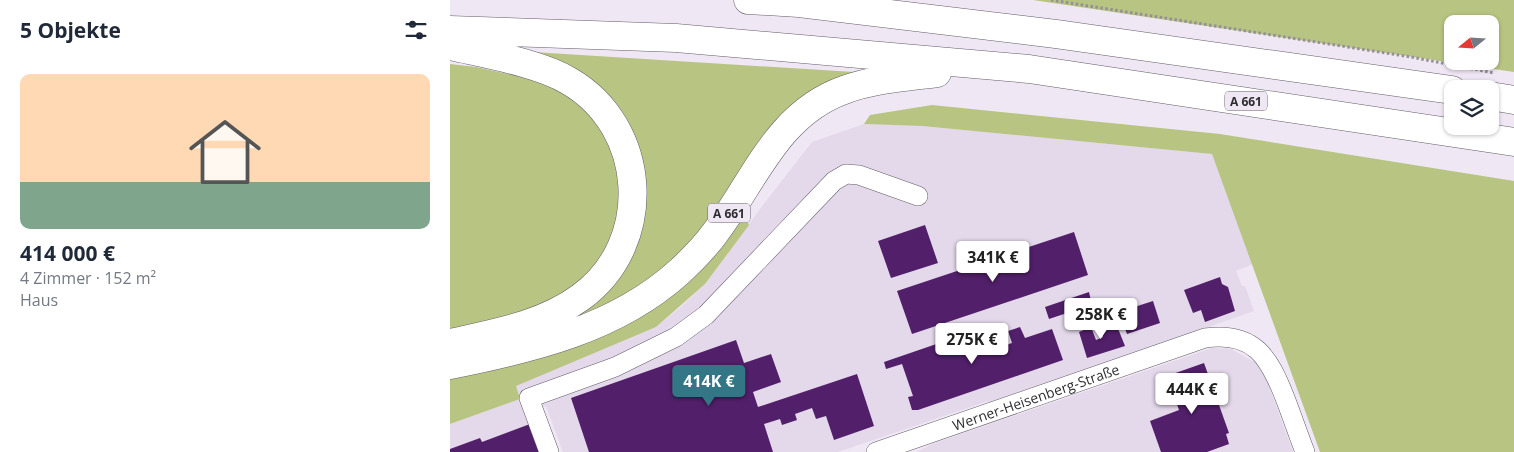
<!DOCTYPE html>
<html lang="de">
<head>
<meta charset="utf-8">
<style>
	:root { --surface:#fff; --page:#f2f2f3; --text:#1f2937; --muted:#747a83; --accent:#337786 }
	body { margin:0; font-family:"Open Sans",sans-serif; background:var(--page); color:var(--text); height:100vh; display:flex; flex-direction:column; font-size:19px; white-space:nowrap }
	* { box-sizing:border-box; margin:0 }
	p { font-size:16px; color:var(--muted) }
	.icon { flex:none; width:28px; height:28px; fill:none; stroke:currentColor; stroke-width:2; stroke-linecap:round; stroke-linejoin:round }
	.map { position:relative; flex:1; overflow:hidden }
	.side { display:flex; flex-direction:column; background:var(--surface); width:450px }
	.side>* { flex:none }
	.needle { width:32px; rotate:252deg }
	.buttons { position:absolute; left:994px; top:15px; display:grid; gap:10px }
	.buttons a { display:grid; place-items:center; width:55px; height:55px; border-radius:10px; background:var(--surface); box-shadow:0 1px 4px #0004; font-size:25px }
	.price { position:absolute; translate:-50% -42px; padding:0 11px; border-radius:5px; background:#fff; color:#222; font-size:16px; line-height:32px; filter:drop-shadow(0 1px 2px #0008) }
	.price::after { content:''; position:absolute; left:50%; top:30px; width:15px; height:11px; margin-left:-8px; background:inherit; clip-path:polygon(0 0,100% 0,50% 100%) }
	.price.selected { background:var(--accent); color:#fff }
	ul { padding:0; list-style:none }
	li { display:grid; align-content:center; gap:10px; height:265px; padding:0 20px }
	li span { display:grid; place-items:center; height:155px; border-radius:10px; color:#555 }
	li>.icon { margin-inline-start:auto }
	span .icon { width:90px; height:90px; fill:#fffc; stroke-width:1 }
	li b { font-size:21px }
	h2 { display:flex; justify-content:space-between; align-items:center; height:60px; padding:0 20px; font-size:21px }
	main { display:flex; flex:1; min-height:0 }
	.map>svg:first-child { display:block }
	.built { fill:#e4d8eb }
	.green { fill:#b8c481; fill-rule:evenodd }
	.building { fill:#521f6a }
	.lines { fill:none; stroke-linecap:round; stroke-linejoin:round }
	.minor-casing { stroke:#645d68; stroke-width:20 }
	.highway-casing { stroke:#645d68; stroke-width:29 }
	.path { stroke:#958f98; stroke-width:3; stroke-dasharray:2.5 2.5; stroke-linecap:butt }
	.minor { stroke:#fff; stroke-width:19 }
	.highway { stroke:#fff; stroke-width:28 }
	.labels { text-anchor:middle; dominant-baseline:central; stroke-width:5; stroke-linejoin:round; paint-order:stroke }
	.shield { fill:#efe7f3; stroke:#69646b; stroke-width:1 }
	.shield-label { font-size:12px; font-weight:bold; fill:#2f2c31 }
	.street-label { font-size:14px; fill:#2f2c31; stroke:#efe7f3 }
</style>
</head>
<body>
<main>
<section class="side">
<h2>5 Objekte<svg class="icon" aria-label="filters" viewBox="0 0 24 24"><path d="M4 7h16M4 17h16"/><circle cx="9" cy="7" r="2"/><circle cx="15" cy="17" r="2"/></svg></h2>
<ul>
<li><span style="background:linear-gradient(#ffd9b3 70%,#7fa58c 0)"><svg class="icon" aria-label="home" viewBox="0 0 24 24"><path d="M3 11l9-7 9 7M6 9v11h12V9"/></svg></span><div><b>414 000 €</b><p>4 Zimmer · 152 m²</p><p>Haus</p></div></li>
</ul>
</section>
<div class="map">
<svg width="1064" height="452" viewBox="0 0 1064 452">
	<rect width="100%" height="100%" fill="#efe7f3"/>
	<path class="built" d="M 414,124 L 472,126 L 762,154 L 803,264 L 786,271 L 792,286 L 795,286 L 804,311 L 540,404 L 538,401 L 388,452 L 113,452 L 96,406 L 76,413 L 90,452 L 0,452 L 0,424 L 70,399 L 65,386 L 206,327 L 232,306 L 255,284 L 313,205 L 362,142 Z
		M 762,348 L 781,349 L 806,363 L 816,378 L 843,452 L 466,452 L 485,443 Z"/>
	<path class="green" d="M 583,0 L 1064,0 L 1064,72 ZM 1002,24 L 1040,24 L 1040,61 L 1002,61 Z
		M 83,52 L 404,72 L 410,73 L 241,247 L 162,307 L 108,324 L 195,198 C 195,157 182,107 144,83 C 125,71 103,63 83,52 Z
		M 0,64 L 26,67 L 95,82 L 134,106 L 162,144 L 173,200 L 155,255 L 123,290 L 80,311 L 0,331 Z
		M 482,105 L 770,134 L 1064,181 L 1064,452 L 870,452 L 762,154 L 472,126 L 414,124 L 420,115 Z
		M 294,215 L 299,225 L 255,284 L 206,327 L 66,386 L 70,399 L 0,424 L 0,378 L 105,353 L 144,340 L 181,322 Z"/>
	<path class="building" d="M 475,225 L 488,263 L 441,278 L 428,241 Z
		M 624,232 L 638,275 L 462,334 L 447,291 Z
		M 770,277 L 772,284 L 778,287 L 785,311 L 755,322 L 751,310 L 743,313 L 734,290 Z
		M 639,292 L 644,314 L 629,319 L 626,310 L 599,319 L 595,307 Z
		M 703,301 L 710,323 L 677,334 L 669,312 Z
		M 654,317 L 659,329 L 667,326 L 675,346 L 637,358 L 629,332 L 641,327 L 646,340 L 653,337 L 647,320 Z
		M 570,327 L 575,338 L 602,329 L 613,360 L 468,410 L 462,410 L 458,397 L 463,396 L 452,364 L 436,369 L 434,362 L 533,328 L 540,350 L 562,343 L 558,331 Z
		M 286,340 L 294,363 L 321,354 L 331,382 L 303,392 L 308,407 L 407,374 L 424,426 L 384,440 L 376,416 L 366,419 L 362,408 L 345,414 L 347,420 L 332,425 L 330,419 L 314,424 L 323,452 L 139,452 L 121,398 Z
		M 754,363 L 779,433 L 776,434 L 779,444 L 757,452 L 711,452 L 700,421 L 729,410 L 717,376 Z
		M 80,424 L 90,452 L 0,452 L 0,449 L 30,438 L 32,442 Z"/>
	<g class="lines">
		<g class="minor-casing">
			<g id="minor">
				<path d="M 99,452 L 79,398 L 165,367 L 226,337 L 256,315 L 384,181 L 396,174 L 409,175 L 468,196"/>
				<path id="s1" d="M 426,452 L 755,338 C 804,331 819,357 835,398 C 842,416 848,434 855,452"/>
			</g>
		</g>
		<g class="highway-casing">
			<path id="highway" d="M 298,0 L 349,3 L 606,34 L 1002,90
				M 0,30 L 226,38 L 579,69 L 1064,142
				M 0,46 C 35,54 89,63 119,81 C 198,127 205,243 131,297 C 93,325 45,333 0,343
				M 1040,96 L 1064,100
				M 0,365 C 81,349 166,329 229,272 C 242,260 255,247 265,233 C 305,180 327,114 394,90 C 424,79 456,77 487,73"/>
		</g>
		<path class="path" d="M 601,0 L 961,57 L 1044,73"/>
		<use href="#minor" class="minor"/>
		<use href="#highway" class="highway"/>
	</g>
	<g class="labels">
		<g class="shield">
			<rect x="775" y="91.5" width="42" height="19" rx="4"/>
			<rect x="258" y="203.5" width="42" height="19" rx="4"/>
		</g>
		<g class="shield-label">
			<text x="796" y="101">A 661</text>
			<text x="279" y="213">A 661</text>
		</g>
		<g class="street-label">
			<text stroke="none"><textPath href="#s1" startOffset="169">Werner-Heisenberg-Straße</textPath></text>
		</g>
	</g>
</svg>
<div class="buttons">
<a><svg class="needle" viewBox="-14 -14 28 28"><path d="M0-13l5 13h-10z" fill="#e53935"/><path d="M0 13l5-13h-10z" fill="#747a83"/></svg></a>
<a><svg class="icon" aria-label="layers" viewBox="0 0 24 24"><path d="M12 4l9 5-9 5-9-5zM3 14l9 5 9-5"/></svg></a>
</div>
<b class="price" style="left:543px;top:283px">341K €</b>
<b class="price" style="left:651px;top:340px">258K €</b>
<b class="price" style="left:522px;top:365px">275K €</b>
<b class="price selected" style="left:259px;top:407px">414K €</b>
<b class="price" style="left:742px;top:415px">444K €</b>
</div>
</main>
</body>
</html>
